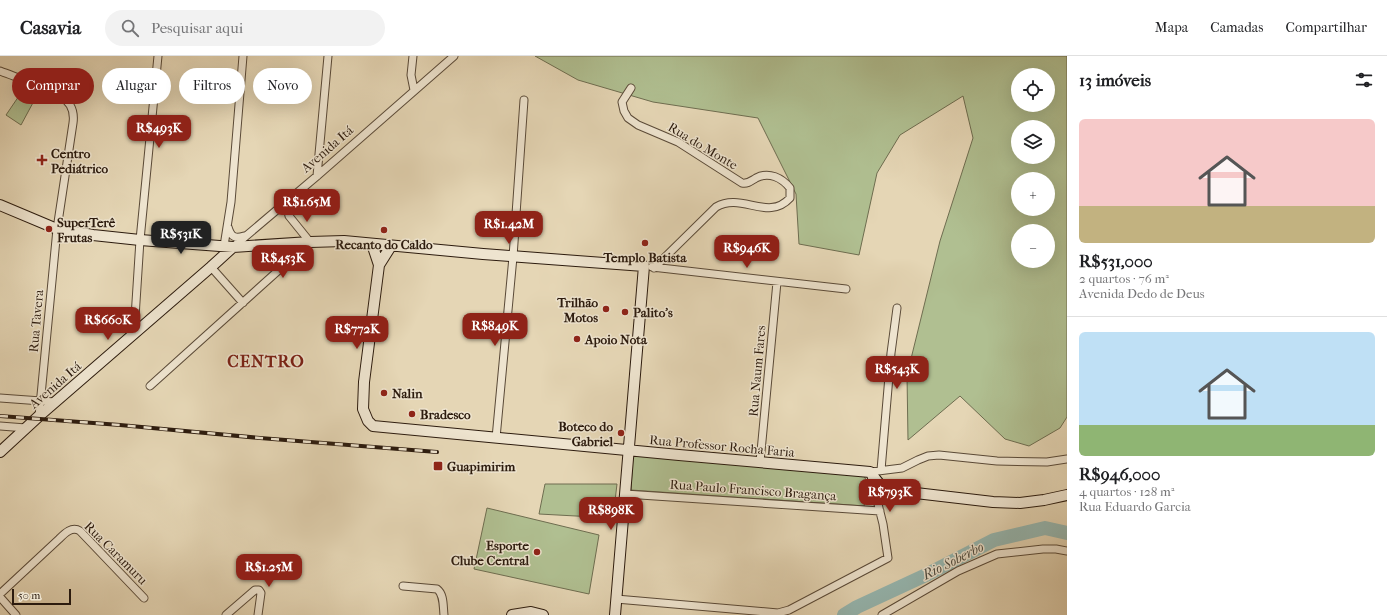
<!DOCTYPE html>
<html lang="pt">
<head>
<meta charset="utf-8">
<style>
	:root { --surface:#fff; --page:#f2f2f2; --text:#202124; --muted:#757577; --line:#e0e0e0; --accent:#8f2418 }
	body { margin:0; font-family:"IM FELL French Canon",serif; background:var(--page); color:var(--text); height:100vh; display:flex; flex-direction:column; font-size:15px; white-space:nowrap }
	* { box-sizing:border-box; margin:0 }
	p { font-size:13px; color:var(--muted) }
	.icon { flex:none; width:22px; height:22px; fill:none; stroke:currentColor; stroke-width:2; stroke-linecap:round; stroke-linejoin:round }
	.map { position:relative; flex:1; overflow:hidden }
	.side { display:flex; flex-direction:column; background:var(--surface); width:320px }
	.side>* { flex:none }
	.banner { position:absolute; left:12px; top:12px; width:380px; height:36px; display:flex; gap:8px }
	.controls { position:absolute; left:1011px; top:12px; display:grid; gap:8px }
	.controls a { display:grid; place-items:center; width:44px; height:44px; border-radius:50%; background:var(--surface); box-shadow:0 4px 16px #0002; font-size:20px }
	.scale { position:absolute; left:12px; bottom:10px; width:59px; box-sizing:border-box; padding-left:4px; border:2px solid #2c1b0e; border-top:0; font-size:11px; line-height:14px; white-space:nowrap; color:#2c1b0e; -webkit-text-stroke:3px #eee4cf; paint-order:stroke }
	.price { position:absolute; translate:-50% -34px; padding:0 9px; border-radius:8px; background:var(--accent); color:#fff; font-size:13px; line-height:26px; filter:drop-shadow(0 1px 2px #0008) }
	.price::after { content:''; position:absolute; left:50%; top:24px; width:12px; height:9px; margin-left:-6px; background:inherit; clip-path:polygon(0 0,100% 0,50% 100%) }
	.price.on { background:#222; color:#fff }
	ul { padding:0; list-style:none }
	li { display:grid; align-content:center; gap:8px; height:212px; padding:0 12px }
	li+li { border-top:1px solid var(--line) }
	li span { display:grid; place-items:center; height:124px; border-radius:6px; color:#555 }
	li>.icon { margin-inline-start:auto }
	span .icon { width:72px; height:72px; fill:#fffc; stroke-width:1 }
	li b { font-size:17px }
	h2 { display:flex; justify-content:space-between; align-items:center; height:48px; padding:0 12px; font-size:17px }
	.chip { padding:0 14px; border-radius:18px; background:var(--surface); box-shadow:0 4px 16px #0002; font-size:14px; line-height:36px }
	.chip.on { background:var(--accent); color:#fff }
	header { display:flex; align-items:center; gap:24px; box-sizing:border-box; height:56px; padding:0 20px; background:var(--surface); border-bottom:1px solid var(--line) }
	header strong { font-size:19px }
	nav { display:flex; gap:22px; margin-inline-start:auto; font-size:14px }
	.search { width:280px; height:36px; background:var(--page); display:flex; align-items:center; gap:10px; box-sizing:border-box; padding:0 14px; border-radius:22px; color:var(--muted); font-size:15px }
	main { display:flex; flex:1; min-height:0 }
	.map>svg:first-child { display:block }
	.green { fill:#b0bf91; stroke:#6e6d50; fill-rule:evenodd }
	.lines { fill:none; stroke-linecap:round; stroke-linejoin:round }
	.river { stroke:#96b8b2; stroke-width:14 }
	.street-casing { stroke:#5a4a38; stroke-width:9 }
	.secondary-casing { stroke:#2c1b0e; stroke-width:12 }
	.street { stroke:#eee4cf; stroke-width:7 }
	.secondary { stroke:#eee4cf; stroke-width:10 }
	.rail-casing { stroke:#2c1b0e; stroke-width:4 }
	.rail { stroke:#eee4cf; stroke-width:2.5; stroke-dasharray:8; stroke-linecap:butt }
	.poi-dot { fill:#8f2418; stroke:#eee4cf; stroke-width:1.5 }
	.labels { text-anchor:middle; dominant-baseline:central; stroke-width:3; stroke-linejoin:round; paint-order:stroke }
	.street-label { font-size:13px; fill:#2c1b0e; stroke:#eee4cf }
	.poi-label { font-size:13px; font-weight:bold; fill:#2c1b0e; stroke:#eee4cf; text-anchor:start }
	.water-label { font-size:14px; font-style:italic; fill:#4c4a3f; stroke:#eee4cf }
	.district-label { font-size:17px; font-weight:bold; letter-spacing:1px; fill:#7a1f14; stroke:#eee4cf }
</style>
</head>
<body>
<header>
<strong>Casavia</strong>
<div class="search"><svg class="icon" aria-label="search" viewBox="0 0 24 24"><circle cx="10" cy="10" r="6"/><path d="M15 15l6 6"/></svg>Pesquisar aqui</div>
<nav><a>Mapa</a><a>Camadas</a><a>Compartilhar</a></nav>
</header>
<main>
<div class="map">
<svg width="1067" height="559" viewBox="0 0 1067 559">
	<rect width="100%" height="100%" fill="#e5d6b5"/>
	<filter id="stains"><feTurbulence type="fractalNoise" baseFrequency=".005" numOctaves="4"/><feColorMatrix values="0 0 0 0 .2 0 0 0 0 .09 0 0 0 0 .02 0 0 0 .5 -.17"/></filter>
	<radialGradient id="worn" r=".72"><stop offset=".6" stop-color="#630" stop-opacity="0"/><stop offset="1" stop-color="#630" stop-opacity=".3"/></radialGradient>
	<path class="green" d="M 535,0 L 1067,0 L 1067,361 L 1060,372 L 1029,390 L 1005,383 L 960,340 L 908,384 L 907,319 L 940,185 L 973,82 L 963,40 L 900,79 L 877,117 L 859,199 L 799,188 L 796,138 L 758,62 L 653,46 L 578,24 ZM 1018,19 L 1048,19 L 1048,49 L 1018,49 ZM 1018,71 L 1048,71 L 1048,101 L 1018,101 ZM 1018,123 L 1048,123 L 1048,153 L 1018,153 ZM 1018,175 L 1048,175 L 1048,205 L 1018,205 Z
		M 23,34 L 31,38 L 35,43 L 21,69 L 6,59 Z
		M 633,398 L 864,420 C 871,432 870,438 864,450 L 631,434 Z
		M 545,428 L 617,428 L 613,462 L 539,458 Z
		M 487,452 L 599,479 L 589,538 L 474,513 Z"/>
	<g class="lines">
		<path class="river" d="M 844,559 L 857,551 L 926,519 L 994,484 L 1045,472 L 1067,477"/>
		<g class="street-casing">
			<path id="street" d="M 413,0 L 411,19 L 414,34
				M 0,15 C 17,22 60,34 70,49 C 73,54 74,60 73,67 L 57,173 L 39,360
				M 631,32 L 622,46 L 624,55 L 628,62 L 638,69 L 678,86 L 742,127 C 748,128 751,125 756,122 C 769,115 782,122 790,132 L 790,142 C 768,166 742,136 716,151 L 654,212
				M 317,120 L 328,0
				M 228,171 C 231,181 235,183 244,180
				M 224,190 L 231,146 L 243,0
				M 233,191 L 317,120 L 454,0
				M 211,211 L 243,247
				M 652,211 L 846,233
				M 134,277 L 140,184 L 158,0
				M 150,330 L 310,186 L 289,160 L 286,146
				M 0,342 L 55,346
				M 0,370 L 26,372
				M 496,382 L 513,201 L 524,44
				M 760,406 L 777,226
				M 881,414 L 891,297 L 897,252
				M 625,438 L 880,455
				M 877,444 L 881,440 L 890,434
				M 403,530 L 437,533 C 444,538 443,550 444,559
				M 0,538 L 59,483 C 65,477 72,470 80,475 L 144,542
				M 0,541 L 16,559
				M 616,543 L 778,557 L 789,554 L 888,502 L 883,468 L 870,416 L 902,412 L 918,404 L 928,400 L 939,399 L 997,405 L 1047,406 L 1067,403
				M 226,559 L 255,534 L 259,534 L 261,537 L 258,559
				M 882,559 L 958,515 L 997,498 L 1043,493 L 1056,493 L 1067,495"/>
		</g>
		<g class="secondary-casing">
			<path id="secondary" d="M 0,149 L 57,173 L 93,179 L 140,184 L 233,191 L 310,186 L 344,185 L 483,198 L 644,210 L 615,559
				M 372,188 L 379,209
				M 391,190 L 379,209 L 364,326 L 363,353 L 368,365 L 373,370 L 679,399 L 870,416 L 881,430 L 890,434 L 993,446 L 1020,447 L 1044,444 L 1067,439
				M 0,396 L 39,360 L 211,211 L 233,191
				M 512,559 L 531,556 L 543,559"/>
		</g>
		<use href="#street" class="street"/>
		<use href="#secondary" class="secondary"/>
		<g class="rail-casing">
			<path id="rail" d="M 0,360 L 120,369 L 260,382 L 437,396"/>
		</g>
		<use href="#rail" class="rail"/>
	</g>
	<g class="poi-dot">
		<path d="M40 98h4v4h4v4h-4v4h-4v-4h-4v-4h4z"/>
		<circle cx="49" cy="173" r="4"/>
		<circle cx="384" cy="174" r="4"/>
		<circle cx="645" cy="187" r="4"/>
		<circle cx="606" cy="253" r="4"/>
		<circle cx="625" cy="256" r="4"/>
		<circle cx="577" cy="283" r="4"/>
		<circle cx="384" cy="337" r="4"/>
		<circle cx="412" cy="358" r="4"/>
		<circle cx="621" cy="377" r="4"/>
		<rect x="433" y="405" width="10" height="10" rx="2"/>
		<circle cx="537" cy="496" r="4"/>
	</g>
	<g class="labels">
		<g class="street-label">
			<text transform="translate(703 90) rotate(31)">Rua do Monte</text>
			<text transform="translate(327 93) rotate(-41)">Avenida Itá</text>
			<text transform="translate(36 265) rotate(-85)">Rua Tavera</text>
			<text transform="translate(757 315) rotate(-85)">Rua Naum Fares</text>
			<text transform="translate(55 329) rotate(-41)">Avenida Itá</text>
			<text transform="translate(722 390) rotate(5)">Rua Professor Rocha Faria</text>
			<text transform="translate(753 434) rotate(4)">Rua Paulo Francisco Bragança</text>
			<text transform="translate(116 497) rotate(45)">Rua Caramuru</text>
		</g>
		<g class="poi-label">
			<text x="51" y="97">Centro<tspan x="51" dy="15">Pediátrico</tspan></text>
			<text x="57" y="166">SuperTerê<tspan x="57" dy="15">Frutas</tspan></text>
			<text x="384" y="188" text-anchor="middle">Recanto do Caldo</text>
			<text x="645" y="201" text-anchor="middle">Templo Batista</text>
			<text x="598" y="246" text-anchor="end">Trilhão<tspan x="598" dy="15">Motos</tspan></text>
			<text x="633" y="256">Palito's</text>
			<text x="585" y="283">Apoio Nota</text>
			<text x="392" y="337">Nalin</text>
			<text x="420" y="358">Bradesco</text>
			<text x="613" y="370" text-anchor="end">Boteco do<tspan x="613" dy="15">Gabriel</tspan></text>
			<text x="447" y="410">Guapimirim</text>
			<text x="529" y="489" text-anchor="end">Esporte<tspan x="529" dy="15">Clube Central</tspan></text>
		</g>
		<g class="water-label">
			<text transform="translate(953 505) rotate(-27)">Rio Soberbo</text>
		</g>
		<g class="district-label">
			<text x="266" y="305">CENTRO</text>
		</g>
	</g>
	<rect width="100%" height="100%" filter="url(#stains)"/>
	<rect width="100%" height="100%" fill="url(#worn)"/>
</svg>
<div class="controls">
<a><svg class="icon" aria-label="locate" viewBox="0 0 24 24"><circle cx="12" cy="12" r="6"/><path d="M12 2v4M12 18v4M2 12h4M18 12h4"/></svg></a>
<a><svg class="icon" aria-label="layers" viewBox="0 0 24 24"><path d="M12 4l9 5-9 5-9-5zM3 14l9 5 9-5"/></svg></a>
<a>+</a>
<a>−</a>
</div>
<div class="scale">50 m</div>
<b class="price" style="left:159px;top:93px">R$493K</b>
<b class="price" style="left:307px;top:167px">R$1.65M</b>
<b class="price" style="left:509px;top:189px">R$1.42M</b>
<b class="price on" style="left:181px;top:199px">R$531K</b>
<b class="price" style="left:747px;top:213px">R$946K</b>
<b class="price" style="left:283px;top:223px">R$453K</b>
<b class="price" style="left:108px;top:285px">R$660K</b>
<b class="price" style="left:495px;top:291px">R$849K</b>
<b class="price" style="left:357px;top:294px">R$772K</b>
<b class="price" style="left:897px;top:334px">R$543K</b>
<b class="price" style="left:890px;top:457px">R$793K</b>
<b class="price" style="left:611px;top:475px">R$898K</b>
<b class="price" style="left:269px;top:532px">R$1.25M</b>
<div class="banner">
<a class="chip on">Comprar</a>
<a class="chip">Alugar</a>
<a class="chip">Filtros</a>
<a class="chip">Novo</a>
</div>
</div>
<section class="side">
<h2>13 imóveis<svg class="icon" aria-label="filters" viewBox="0 0 24 24"><path d="M4 7h16M4 17h16"/><circle cx="9" cy="7" r="2"/><circle cx="15" cy="17" r="2"/></svg></h2>
<ul>
<li><span style="background:linear-gradient(#f6c9c9 70%,#c2b280 0)"><svg class="icon" aria-label="home" viewBox="0 0 24 24"><path d="M3 11l9-7 9 7M6 9v11h12V9"/></svg></span><div><b>R$531,000</b><p>2 quartos · 76 m²</p><p>Avenida Dedo de Deus</p></div></li>
<li><span style="background:linear-gradient(#bfe0f5 75%,#8fb573 0)"><svg class="icon" aria-label="home" viewBox="0 0 24 24"><path d="M3 11l9-7 9 7M6 9v11h12V9"/></svg></span><div><b>R$946,000</b><p>4 quartos · 128 m²</p><p>Rua Eduardo Garcia</p></div></li>
</ul>
</section>
</main>
</body>
</html>
